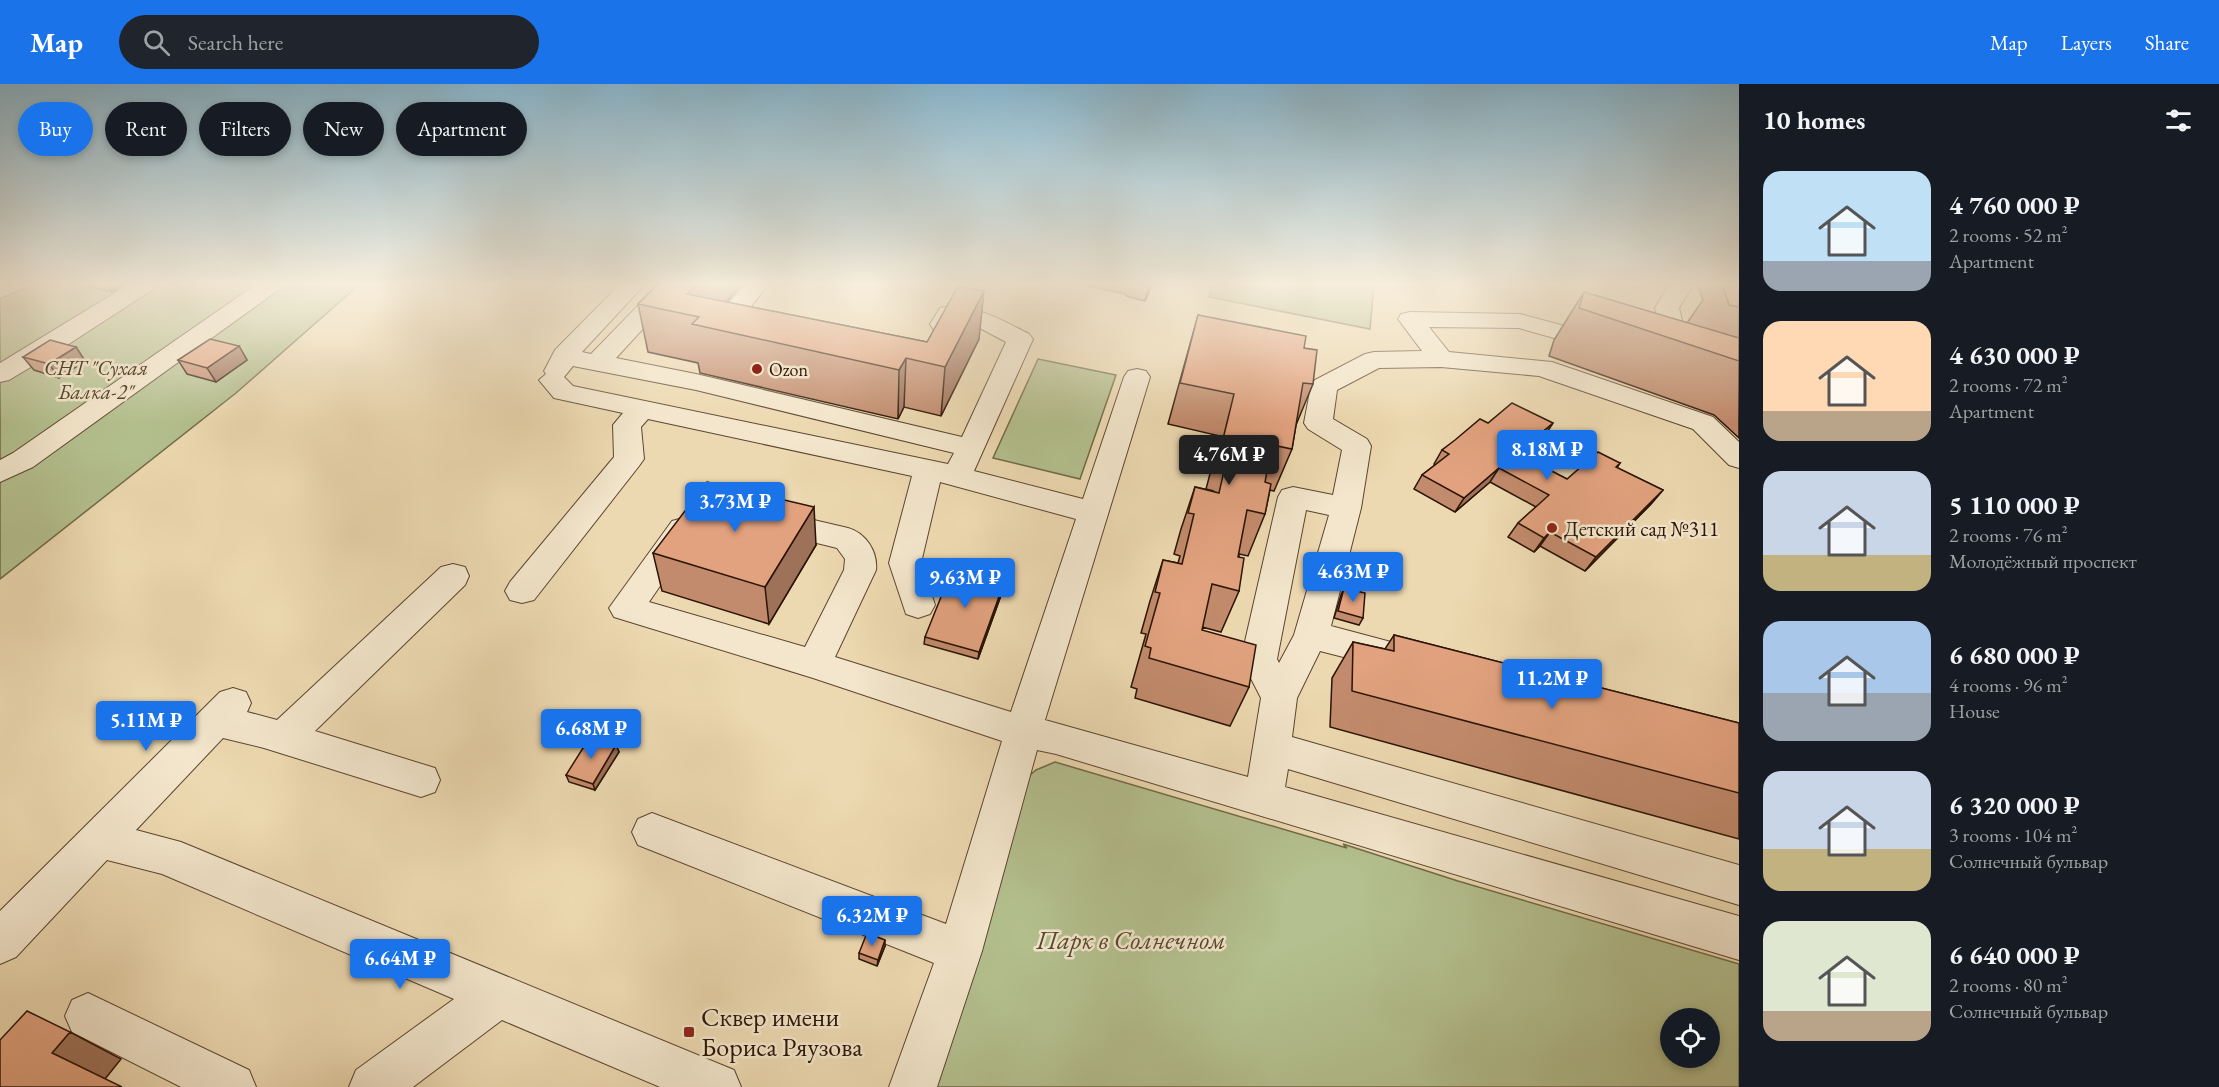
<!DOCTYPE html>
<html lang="en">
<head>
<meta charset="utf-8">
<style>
	:root { --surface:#171b24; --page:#20242c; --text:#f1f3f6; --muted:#9ea1a6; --accent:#1a73e8 }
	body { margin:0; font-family:"EB Garamond",serif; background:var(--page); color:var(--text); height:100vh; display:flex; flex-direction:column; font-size:22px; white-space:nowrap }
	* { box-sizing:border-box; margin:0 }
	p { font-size:20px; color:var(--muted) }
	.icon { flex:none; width:33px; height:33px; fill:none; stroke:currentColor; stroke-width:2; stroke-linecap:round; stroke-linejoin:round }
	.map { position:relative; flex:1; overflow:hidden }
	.sheet { display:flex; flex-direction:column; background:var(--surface); width:480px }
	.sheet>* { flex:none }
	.top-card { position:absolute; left:18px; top:18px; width:570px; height:54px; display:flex; gap:12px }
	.buttons { position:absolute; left:1660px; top:924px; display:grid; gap:12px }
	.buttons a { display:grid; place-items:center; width:60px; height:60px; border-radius:50%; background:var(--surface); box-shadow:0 3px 9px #0003; font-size:30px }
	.price { position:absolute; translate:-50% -51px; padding:0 14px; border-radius:6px; background:var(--accent); color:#fff; font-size:20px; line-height:39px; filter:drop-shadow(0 2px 3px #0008) }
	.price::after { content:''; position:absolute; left:50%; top:36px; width:18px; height:14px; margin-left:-9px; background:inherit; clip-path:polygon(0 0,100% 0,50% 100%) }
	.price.active { background:#222; color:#fff }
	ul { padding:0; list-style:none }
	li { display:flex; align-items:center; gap:18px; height:150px; padding:0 24px }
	li span { display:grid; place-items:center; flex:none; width:168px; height:120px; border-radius:18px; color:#555 }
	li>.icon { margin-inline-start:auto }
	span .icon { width:72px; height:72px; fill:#fffc; stroke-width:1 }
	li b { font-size:26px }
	h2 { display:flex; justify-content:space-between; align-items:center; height:72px; padding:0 24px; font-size:26px }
	.chip { padding:0 21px; border-radius:27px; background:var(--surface); box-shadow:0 3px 9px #0003; font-size:21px; line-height:54px }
	.chip.active { background:var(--accent); color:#fff }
	header { display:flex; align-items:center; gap:36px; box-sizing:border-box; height:84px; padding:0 30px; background:var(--accent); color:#fff }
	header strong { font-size:28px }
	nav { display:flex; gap:33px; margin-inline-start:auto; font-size:21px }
	.search { width:420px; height:54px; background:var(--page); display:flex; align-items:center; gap:15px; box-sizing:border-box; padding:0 21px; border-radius:33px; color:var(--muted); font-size:22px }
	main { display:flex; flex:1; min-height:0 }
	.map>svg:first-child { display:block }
	.green { fill:#b4c08f; stroke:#706a4a; stroke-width:1.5; fill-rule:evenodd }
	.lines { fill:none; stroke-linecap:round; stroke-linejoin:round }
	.minor-casing { stroke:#5c452f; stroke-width:2 }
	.minor { fill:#f3e6cc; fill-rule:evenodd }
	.wall { fill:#c28b6d; stroke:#2b1404; stroke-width:1.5 }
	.shaded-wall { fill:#9e7159; stroke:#2b1404; stroke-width:1.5 }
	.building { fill:#e2a27f; stroke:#2b1404; stroke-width:1.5 }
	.poi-dot { fill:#8f2418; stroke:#f3e6cc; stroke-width:2 }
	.labels { text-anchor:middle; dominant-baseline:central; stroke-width:5; stroke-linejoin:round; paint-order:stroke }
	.far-poi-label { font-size:18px; fill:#2b1404; stroke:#f3e6cc; text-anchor:start }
	.park-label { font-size:21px; font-style:italic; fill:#54482e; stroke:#f3e6cc }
	.poi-label { font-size:21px; fill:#2b1404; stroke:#f3e6cc; text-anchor:start }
	.near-park-label { font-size:26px; font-style:italic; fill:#54482e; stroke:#f3e6cc }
	.near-poi-label { font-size:26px; fill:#2b1404; stroke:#f3e6cc; text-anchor:start }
</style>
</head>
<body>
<header>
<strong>Map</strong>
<div class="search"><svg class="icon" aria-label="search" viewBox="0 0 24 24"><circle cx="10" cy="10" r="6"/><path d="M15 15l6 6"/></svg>Search here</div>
<nav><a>Map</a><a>Layers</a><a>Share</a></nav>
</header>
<main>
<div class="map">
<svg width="1739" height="1003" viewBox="0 0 1739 1003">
	<rect width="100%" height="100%" fill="#edd9b1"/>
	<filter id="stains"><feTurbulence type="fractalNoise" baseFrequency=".00333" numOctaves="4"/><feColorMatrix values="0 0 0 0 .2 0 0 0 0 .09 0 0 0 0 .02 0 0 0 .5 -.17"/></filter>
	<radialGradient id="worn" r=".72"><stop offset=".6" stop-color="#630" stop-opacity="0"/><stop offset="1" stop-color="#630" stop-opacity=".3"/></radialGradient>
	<path class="green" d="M 0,199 L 361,199 L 236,309 L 0,495 Z
		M 1213,199 L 1374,199 L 1370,245 L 1209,213 Z
		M 1038,275 L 1116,291 L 1080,395 L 993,374 Z
		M 1055,678 L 1347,764 L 1343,760 L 1458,797 L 1739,880 L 1739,1003 L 936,1003 L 1022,698 L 1036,686 ZM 1671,934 L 1710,934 L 1710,974 L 1671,974 Z"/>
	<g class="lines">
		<g class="minor-casing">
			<path id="minor" d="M 0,199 L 28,199 L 24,204 L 0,214 Z
				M 131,199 L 159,199 L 155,204 L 61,265 L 9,296 L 0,298 L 0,279 Z
				M 258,199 L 285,199 L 281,204 L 33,383 L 0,398 L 0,376 L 13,369 Z
				M 621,199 L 646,199 L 582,268 L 591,270 L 660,199 L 685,199 L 616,274 L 696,290 L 962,353 L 1006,258 L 976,242 L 956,238 L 951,245 L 942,247 L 933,245 L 930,240 L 940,224 C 969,217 1004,237 1029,250 L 1033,255 L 974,387 L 1083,415 L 1124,293 L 1128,287 L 1137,285 L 1146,287 L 1150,293 L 1045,636 L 1248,693 L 1261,614 L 1241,575 L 1278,413 L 1282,406 L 1293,403 L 1333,411 L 1342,366 L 1308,345 L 1304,339 L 1311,302 L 1315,296 L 1365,270 L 1374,268 L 1422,267 L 1398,235 L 1401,230 L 1410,228 L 1520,230 L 1612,255 L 1616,260 L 1612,265 L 1603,268 L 1519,244 L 1429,243 L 1449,268 L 1552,278 L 1713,333 L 1739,358 L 1739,384 L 1729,381 L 1693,345 L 1539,292 L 1441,283 L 1379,284 L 1337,306 L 1333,335 L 1367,355 L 1371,362 L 1361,424 L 1331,542 L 1406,562 L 1412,572 L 1406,582 L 1394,586 L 1320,567 L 1297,614 L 1292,653 L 1739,781 L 1739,821 L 1288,685 L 1285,703 L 1739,832 L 1739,876 L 1056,670 L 1037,666 L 982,867 L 937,1003 L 889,1003 L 934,879 L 638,761 L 632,748 L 638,735 L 652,729 L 946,840 L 1002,657 L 813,594 L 614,533 L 609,524 L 672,437 L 683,434 L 694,437 L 699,445 L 649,518 L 805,563 L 844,486 L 845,475 L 837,464 L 760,445 L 755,437 L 760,429 L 771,426 L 848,444 C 866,449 878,468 876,486 L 835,573 L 1011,628 L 1076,435 L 940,398 L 921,479 L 935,521 L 930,530 L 918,534 L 906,530 L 889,479 L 912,392 L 648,335 L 641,343 L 644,375 L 639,382 L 534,516 L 522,519 L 510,516 L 505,507 L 510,498 L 614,373 L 613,341 L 623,329 L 554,314 L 539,296 L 546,290 L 544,287 L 555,266 ZM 573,282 L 696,306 L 954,369 L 948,380 L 573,302 L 564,293 ZM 1306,426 L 1329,431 L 1294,551 L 1279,579 L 1277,575 Z
				M 746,199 L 770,199 L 735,242 L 740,244 L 744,249 L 740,254 L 731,257 L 710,251 L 706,246 Z
				M 1666,199 L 1690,199 L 1692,203 L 1679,224 L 1692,276 L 1688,282 L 1679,284 L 1670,282 L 1666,276 L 1655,224 L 1668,203 Z
				M 453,480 L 465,483 L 469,492 L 465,501 L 315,647 L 435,684 L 440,696 L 435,708 L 421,713 L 264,664 L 223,654 L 136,746 L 181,758 L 734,986 L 741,1003 L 660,1003 L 502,936 L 413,1003 L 349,1003 L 356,986 L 454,915 L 162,790 L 107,776 L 16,873 L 0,880 L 0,827 L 220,608 L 233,604 L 246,608 L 251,619 L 247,628 L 277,636 L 441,483 Z
				M 88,909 L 249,986 L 256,1003 L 181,1003 L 72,948 L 65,932 L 72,916 Z"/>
		</g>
		<use href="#minor" class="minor"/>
	</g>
	<path class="wall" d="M 75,199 L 126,199 L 112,208 Z
		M 659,199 L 742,199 L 727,218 L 927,258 L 979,255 L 941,332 L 904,323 L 898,335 L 700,289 L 698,279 L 648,268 L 638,220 Z
		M 1073,199 L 1153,199 L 1145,217 L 1126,212 L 1126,210 Z
		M 1697,199 L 1739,199 L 1739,354 L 1714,331 L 1549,272 L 1554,256 L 1584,208 L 1687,239 L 1703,216 Z
		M 1198,231 L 1304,264 L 1313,300 L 1296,341 L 1292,365 L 1274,407 L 1270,406 L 1265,430 L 1248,472 L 1239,470 L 1239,507 L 1221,548 L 1202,543 L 1202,546 L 1249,603 L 1230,642 L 1135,614 L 1137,605 L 1131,603 L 1146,550 L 1141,549 L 1150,517 L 1163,476 L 1178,479 L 1180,472 L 1174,470 L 1181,445 L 1195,403 L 1213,407 L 1214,407 L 1206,405 L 1220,352 L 1168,340 Z
		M 239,262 L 247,276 L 216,298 L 187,290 L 178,276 Z
		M 76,263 L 85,277 L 59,294 L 34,286 L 23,273 Z
		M 1488,339 L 1544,353 L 1522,372 L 1567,395 L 1620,379 L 1617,384 L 1663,406 L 1651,420 L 1585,487 L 1540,462 L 1534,468 L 1508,453 L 1518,439 L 1536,423 L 1490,398 L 1455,428 L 1414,405 L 1422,391 L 1435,381 L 1434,380 L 1442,366 Z
		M 816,461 L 769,540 L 662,507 L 653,469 Z
		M 1005,496 L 1004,503 L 978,575 L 924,560 L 925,553 Z
		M 1344,504 L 1363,534 L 1359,541 L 1334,534 L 1341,511 Z
		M 1394,551 L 1739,639 L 1739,755 L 1330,643 L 1332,594 L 1353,558 L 1385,565 Z
		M 616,661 L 619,668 L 595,706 L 569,698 L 566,691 Z
		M 885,862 L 877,882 L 859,875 L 859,869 Z"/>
	<path class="shaded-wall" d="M 106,199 L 126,199 L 112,208 Z
		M 697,199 L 742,199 L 706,243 L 699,233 L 687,210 Z
		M 1150,199 L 1153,199 L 1145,217 Z
		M 984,207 L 979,255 L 941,332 L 945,283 Z
		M 239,262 L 247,276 L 216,298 L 207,284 Z
		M 76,263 L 85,277 L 59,294 L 49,280 Z
		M 906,274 L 904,323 L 898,335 L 899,286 Z
		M 1553,339 L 1544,353 L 1508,383 L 1517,369 Z
		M 1499,384 L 1490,398 L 1455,428 L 1464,414 Z
		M 1663,406 L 1651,420 L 1585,487 L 1596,473 Z
		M 814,423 L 816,461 L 769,540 L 765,503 Z
		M 1550,448 L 1540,462 L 1534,468 L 1544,454 Z
		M 1005,496 L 1004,503 L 978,575 L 979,568 Z
		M 616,661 L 619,668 L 595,706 L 593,700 Z
		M 885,856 L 885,862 L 877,882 L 878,876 Z
		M 70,948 L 121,975 L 105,995 L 52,969 Z"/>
	<path class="building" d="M 659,199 L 697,199 L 687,210 L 927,258 L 958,202 L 984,207 L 945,283 L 906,274 L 899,286 L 692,240 L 699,233 L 638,220 Z
		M 1722,199 L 1739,199 L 1739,223 L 1729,221 Z
		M 1584,208 L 1739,254 L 1739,277 L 1579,224 Z
		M 1198,231 L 1306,252 L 1304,264 L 1317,266 L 1313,300 L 1303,299 L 1292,365 L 1272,361 L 1265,398 L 1271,400 L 1265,430 L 1247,426 L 1238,473 L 1244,474 L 1239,507 L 1212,500 L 1202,546 L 1256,561 L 1249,603 L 1149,574 L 1151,564 L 1145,562 L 1160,509 L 1155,508 L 1163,476 L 1182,480 L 1194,430 L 1188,429 L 1195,403 L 1219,409 L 1229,365 L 1221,363 L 1234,310 L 1180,299 Z
		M 210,255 L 239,262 L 207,284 L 178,276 Z
		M 50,256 L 76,263 L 49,280 L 23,273 Z
		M 1512,319 L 1553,339 L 1517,369 L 1567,395 L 1598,368 L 1620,379 L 1616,383 L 1663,406 L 1596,473 L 1550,448 L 1544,454 L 1518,439 L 1549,411 L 1499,384 L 1464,414 L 1422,391 L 1449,370 L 1442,366 L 1455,356 L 1480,335 L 1488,339 Z
		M 707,398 L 814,423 L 765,503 L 653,469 Z
		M 953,483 L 1005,496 L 979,568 L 925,553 Z
		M 1344,504 L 1365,509 L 1363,534 L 1338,527 Z
		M 1394,551 L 1739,639 L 1739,709 L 1352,607 L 1353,558 L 1394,567 Z
		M 590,653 L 616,661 L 593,700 L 566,691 Z
		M 867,849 L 885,856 L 878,876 L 859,869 Z
		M 27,927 L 70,948 L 52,969 L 122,1003 L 0,1003 L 0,956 Z"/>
	<linearGradient id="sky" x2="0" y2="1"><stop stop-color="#89b7ce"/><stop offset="0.59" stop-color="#f7eedc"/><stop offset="1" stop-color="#f7eedc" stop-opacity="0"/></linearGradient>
	<rect width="1739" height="339" fill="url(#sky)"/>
	<g class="poi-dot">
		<circle cx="757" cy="285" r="6"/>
		<circle cx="1552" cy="444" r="6"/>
		<rect x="683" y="942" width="12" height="12" rx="3"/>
	</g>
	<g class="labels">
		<g class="far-poi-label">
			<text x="769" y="285">Ozon</text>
		</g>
		<g class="park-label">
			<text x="96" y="283">СНТ "Сухая<tspan x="96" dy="24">Балка-2"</tspan></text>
		</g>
		<g class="poi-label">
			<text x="1564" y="444">Детский сад №311</text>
		</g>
		<g class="near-park-label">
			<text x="1131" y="856">Парк в Солнечном</text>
		</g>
		<g class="near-poi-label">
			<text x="701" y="933">Сквер имени<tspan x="701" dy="30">Бориса Ряузова</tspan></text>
		</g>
	</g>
	<rect width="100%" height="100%" filter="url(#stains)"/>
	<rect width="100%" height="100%" fill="url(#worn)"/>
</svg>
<div class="buttons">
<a><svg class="icon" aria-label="locate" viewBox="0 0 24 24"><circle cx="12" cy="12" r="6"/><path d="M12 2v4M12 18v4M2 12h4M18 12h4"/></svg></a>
</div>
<b class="price" style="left:1547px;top:397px">8.18M ₽</b>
<b class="price active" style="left:1229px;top:402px">4.76M ₽</b>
<b class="price" style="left:735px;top:449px">3.73M ₽</b>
<b class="price" style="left:1353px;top:519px">4.63M ₽</b>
<b class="price" style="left:965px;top:525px">9.63M ₽</b>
<b class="price" style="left:1552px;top:626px">11.2M ₽</b>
<b class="price" style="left:146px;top:668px">5.11M ₽</b>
<b class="price" style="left:591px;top:676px">6.68M ₽</b>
<b class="price" style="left:872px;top:863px">6.32M ₽</b>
<b class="price" style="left:400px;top:906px">6.64M ₽</b>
<div class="top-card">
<a class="chip active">Buy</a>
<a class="chip">Rent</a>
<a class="chip">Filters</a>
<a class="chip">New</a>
<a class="chip">Apartment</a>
</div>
</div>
<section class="sheet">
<h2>10 homes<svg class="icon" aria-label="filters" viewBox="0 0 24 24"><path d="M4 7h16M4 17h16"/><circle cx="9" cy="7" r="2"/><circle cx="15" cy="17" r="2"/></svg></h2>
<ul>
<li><span style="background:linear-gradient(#bfe0f5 75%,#9aa5b1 0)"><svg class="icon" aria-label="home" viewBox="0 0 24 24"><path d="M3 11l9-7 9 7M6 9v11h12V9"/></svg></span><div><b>4 760 000 ₽</b><p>2 rooms · 52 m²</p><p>Apartment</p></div></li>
<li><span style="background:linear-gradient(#ffd9b3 75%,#b9a48a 0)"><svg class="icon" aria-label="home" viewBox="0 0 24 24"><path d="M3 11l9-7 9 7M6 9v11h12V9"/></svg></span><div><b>4 630 000 ₽</b><p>2 rooms · 72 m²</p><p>Apartment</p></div></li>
<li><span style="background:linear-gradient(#c9d6e8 70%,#c2b280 0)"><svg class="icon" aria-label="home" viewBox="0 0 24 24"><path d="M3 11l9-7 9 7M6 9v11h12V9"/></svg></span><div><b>5 110 000 ₽</b><p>2 rooms · 76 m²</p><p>Молодёжный проспект</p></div></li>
<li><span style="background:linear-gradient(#a9c7e8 60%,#9aa5b1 0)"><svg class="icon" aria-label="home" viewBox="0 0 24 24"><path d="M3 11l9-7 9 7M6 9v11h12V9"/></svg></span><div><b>6 680 000 ₽</b><p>4 rooms · 96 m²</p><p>House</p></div></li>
<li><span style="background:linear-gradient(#c9d6e8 65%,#c2b280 0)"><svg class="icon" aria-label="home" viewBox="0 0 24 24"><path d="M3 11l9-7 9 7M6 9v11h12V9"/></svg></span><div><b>6 320 000 ₽</b><p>3 rooms · 104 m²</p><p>Солнечный бульвар</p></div></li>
<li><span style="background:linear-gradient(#dfe7d0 75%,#b9a48a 0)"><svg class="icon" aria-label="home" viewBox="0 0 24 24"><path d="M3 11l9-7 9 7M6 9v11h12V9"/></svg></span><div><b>6 640 000 ₽</b><p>2 rooms · 80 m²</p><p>Солнечный бульвар</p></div></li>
</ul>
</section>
</main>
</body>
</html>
